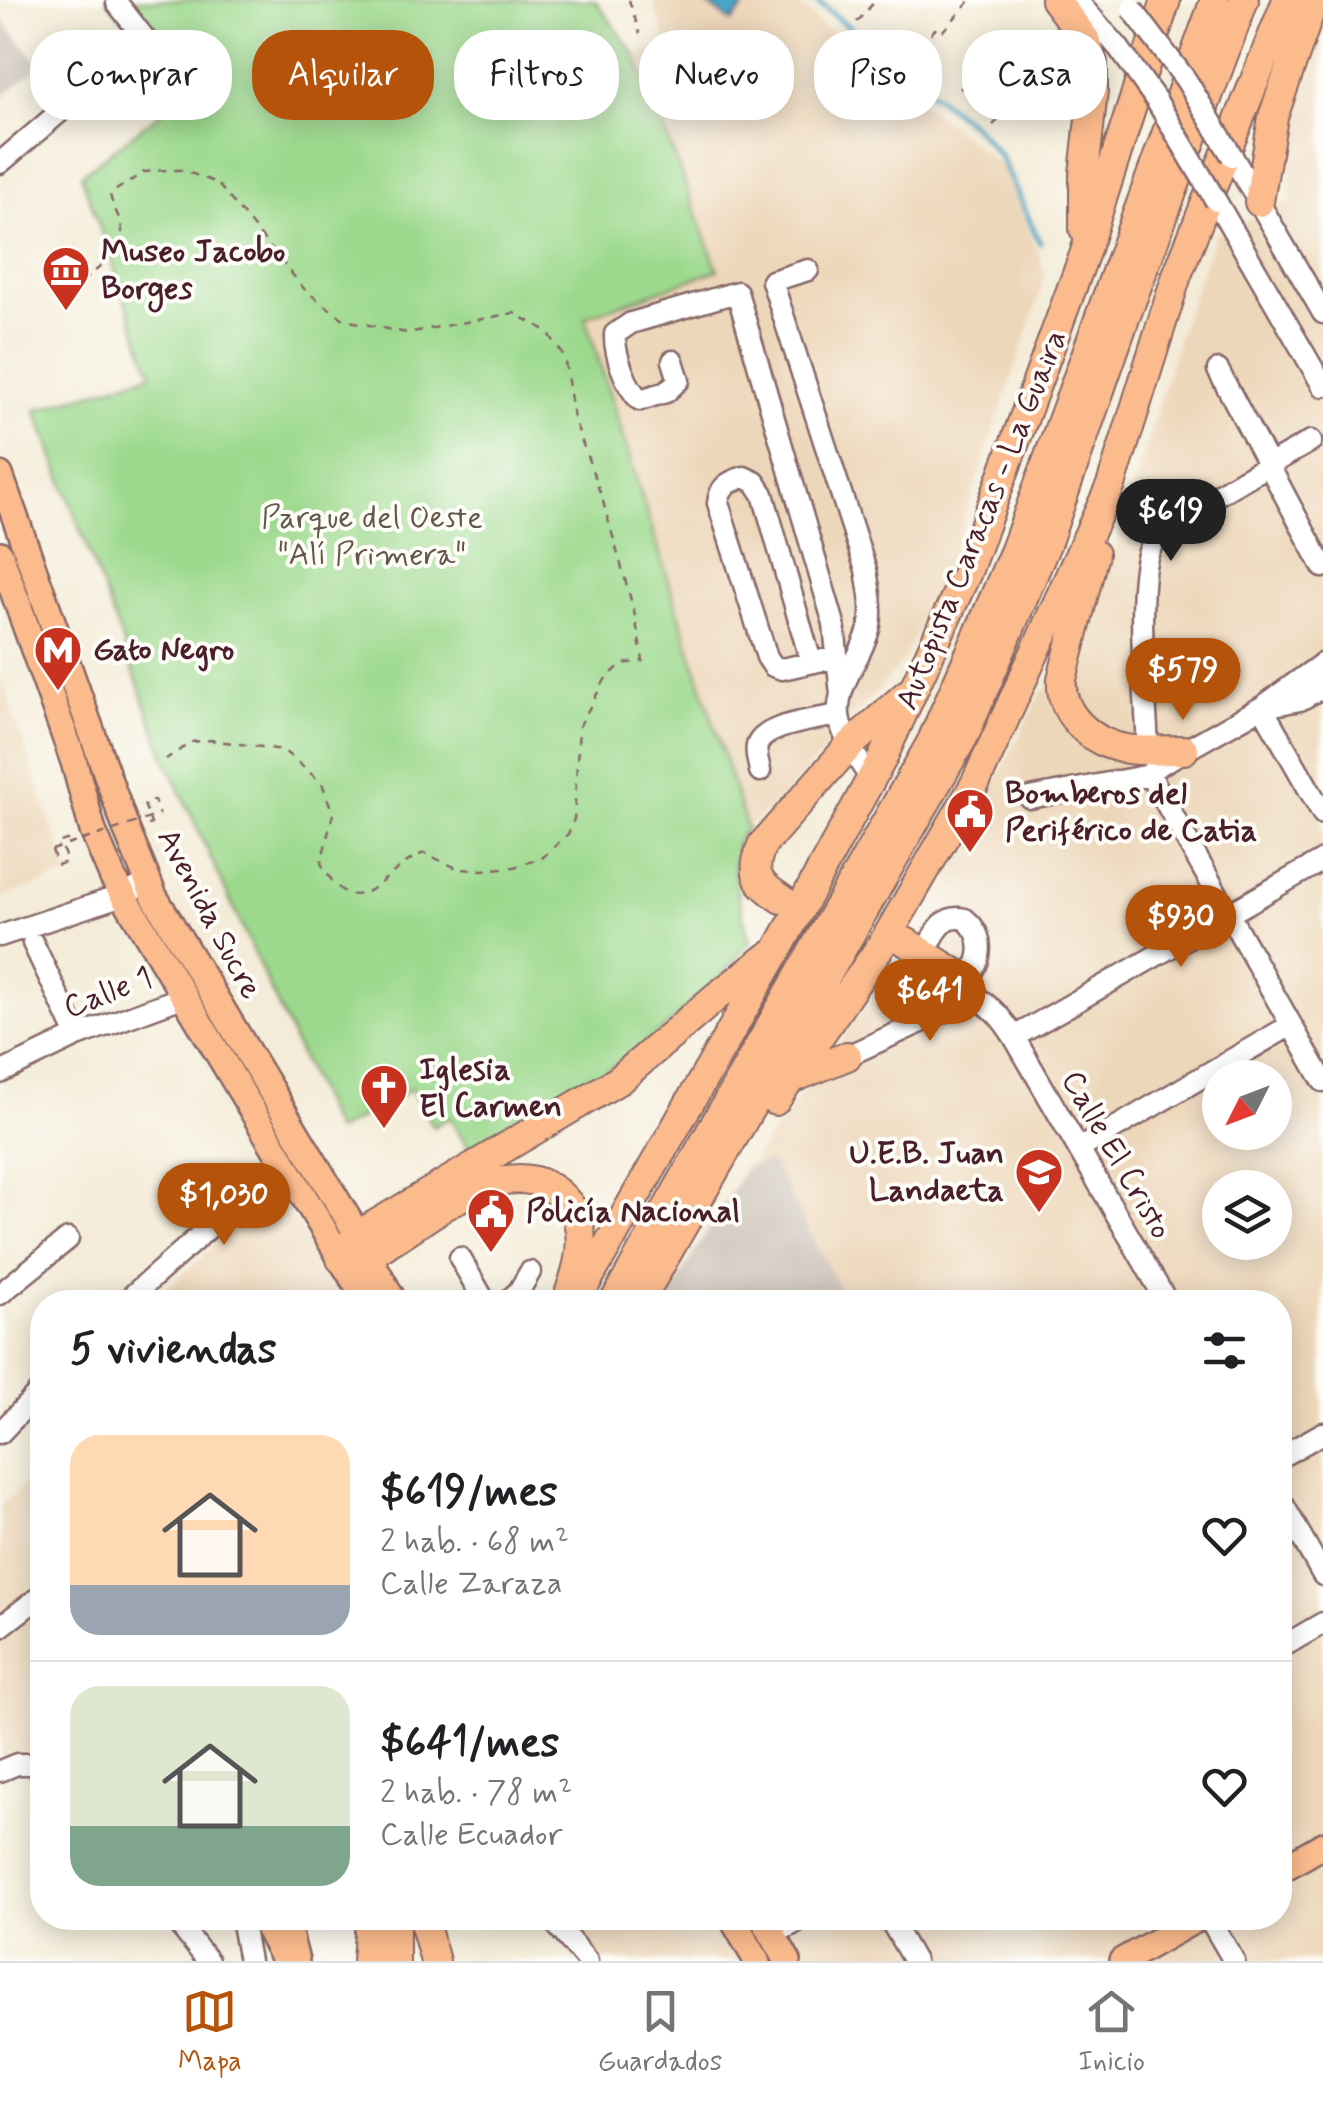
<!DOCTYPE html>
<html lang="es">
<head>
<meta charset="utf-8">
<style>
	:root { --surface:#fff; --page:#f6f6f6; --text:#202124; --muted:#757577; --line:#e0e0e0; --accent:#b45309 }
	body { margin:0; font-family:Mynerve,sans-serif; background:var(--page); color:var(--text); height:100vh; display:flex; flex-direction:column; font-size:38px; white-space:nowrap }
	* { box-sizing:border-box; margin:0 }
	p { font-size:32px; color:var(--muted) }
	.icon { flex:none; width:55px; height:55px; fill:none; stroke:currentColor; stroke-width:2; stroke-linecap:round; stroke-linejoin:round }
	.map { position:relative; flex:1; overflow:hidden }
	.details { position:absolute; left:30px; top:1290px; width:1262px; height:640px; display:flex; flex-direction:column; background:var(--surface); border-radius:40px; box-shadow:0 5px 25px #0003 }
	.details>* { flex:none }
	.banner { position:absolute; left:30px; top:30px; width:1265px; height:90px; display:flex; gap:20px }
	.needle { width:65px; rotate:228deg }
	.fabs { position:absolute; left:1202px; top:1060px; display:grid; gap:20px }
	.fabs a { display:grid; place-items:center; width:90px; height:90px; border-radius:50%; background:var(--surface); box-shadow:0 5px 25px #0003; font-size:50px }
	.price { position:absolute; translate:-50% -85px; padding:0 22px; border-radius:35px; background:var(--accent); color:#fff; font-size:32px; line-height:65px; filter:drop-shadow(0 2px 5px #0008) }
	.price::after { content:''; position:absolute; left:50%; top:60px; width:30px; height:22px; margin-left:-15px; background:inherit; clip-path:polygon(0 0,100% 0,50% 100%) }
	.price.on { background:#222; color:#fff }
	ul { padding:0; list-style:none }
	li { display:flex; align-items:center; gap:30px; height:250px; padding:0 40px }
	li+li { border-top:2px solid var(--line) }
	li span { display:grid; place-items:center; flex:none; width:280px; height:200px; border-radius:30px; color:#555 }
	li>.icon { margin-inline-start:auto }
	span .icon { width:120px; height:120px; fill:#fffc; stroke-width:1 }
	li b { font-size:42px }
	h2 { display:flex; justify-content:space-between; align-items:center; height:120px; padding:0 40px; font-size:42px }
	.pill { padding:0 35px; border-radius:40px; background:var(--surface); box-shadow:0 5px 25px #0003; font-size:35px; line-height:90px }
	.pill.on { background:var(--accent); color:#fff }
	.dock { display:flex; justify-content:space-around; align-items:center; height:140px; border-top:2px solid var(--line); background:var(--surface); font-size:28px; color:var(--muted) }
	.dock a { display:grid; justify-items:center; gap:5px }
	.dock .on { color:var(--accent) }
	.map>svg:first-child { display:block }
	.built { fill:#edd7ba; fill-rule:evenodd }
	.industrial { fill:#ccc2b8 }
	.green { fill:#9cd98d; stroke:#737c5c; stroke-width:2.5 }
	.water { fill:#48a6c6; stroke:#496278; stroke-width:2.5 }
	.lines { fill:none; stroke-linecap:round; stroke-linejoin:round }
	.stream { stroke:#48a6c6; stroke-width:5 }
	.minor-casing { stroke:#866768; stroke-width:25 }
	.major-casing { stroke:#866768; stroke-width:30 }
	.highway-casing { stroke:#866768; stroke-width:32 }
	.path { stroke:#866768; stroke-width:2.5; stroke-dasharray:8 8; stroke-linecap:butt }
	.minor { stroke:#fff; stroke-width:20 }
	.major { stroke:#fbbb8d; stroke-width:25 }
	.highway { stroke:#fbbb8d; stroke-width:28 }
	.minor-bridge-casing { stroke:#866768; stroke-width:25; stroke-linecap:butt }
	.path-bridge { stroke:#866768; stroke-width:2.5; stroke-dasharray:8 8; stroke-linecap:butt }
	.minor-bridge { stroke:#fff; stroke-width:20 }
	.labels { text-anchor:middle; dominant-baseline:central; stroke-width:8; stroke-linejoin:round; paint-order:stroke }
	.poi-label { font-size:32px; font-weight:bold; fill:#4a1f2b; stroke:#fdfcf7; text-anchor:start }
	.park-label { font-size:32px; fill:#635748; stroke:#fdfcf7 }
	.street-label { font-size:32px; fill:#4a1f2b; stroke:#fdfcf7 }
</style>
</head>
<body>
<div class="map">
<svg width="1323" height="1961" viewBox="0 0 1323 1961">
	<rect width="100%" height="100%" fill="#fdfcf7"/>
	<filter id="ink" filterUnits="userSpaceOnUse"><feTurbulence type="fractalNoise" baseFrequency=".01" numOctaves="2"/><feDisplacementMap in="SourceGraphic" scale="20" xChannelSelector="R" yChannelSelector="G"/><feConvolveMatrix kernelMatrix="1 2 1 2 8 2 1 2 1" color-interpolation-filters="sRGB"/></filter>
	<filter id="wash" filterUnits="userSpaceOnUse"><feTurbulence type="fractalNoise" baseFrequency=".0048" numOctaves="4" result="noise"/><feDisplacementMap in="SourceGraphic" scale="40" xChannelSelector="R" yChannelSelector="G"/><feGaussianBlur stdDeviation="2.25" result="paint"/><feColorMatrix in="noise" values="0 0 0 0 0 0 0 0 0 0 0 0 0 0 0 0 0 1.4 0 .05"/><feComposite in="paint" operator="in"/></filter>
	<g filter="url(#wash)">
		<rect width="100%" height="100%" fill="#f4ecd8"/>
		<path class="built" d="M 652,0 L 790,0 L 1004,168 L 1045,271 L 1040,295 L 956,542 L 928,611 L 899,666 L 784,796 L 747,829 L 585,316 L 718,269 L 635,55 L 668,46 Z
			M 1323,3 L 1323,1961 L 578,1961 L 550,1918 L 1280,1918 L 1280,1302 L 667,1302 L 756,1157 L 891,970 L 978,816 L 1042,691 L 1073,678 L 1126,516 L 1181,327 L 1215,235 L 1292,200 L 1287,126 ZM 1220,1078 L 1275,1078 L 1275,1132 L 1220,1132 ZM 1220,1188 L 1275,1188 L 1275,1242 L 1220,1242 Z
			M 0,675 L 69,875 L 0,898 Z
			M 276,1188 L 347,1302 L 153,1302 Z
			M 42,1472 L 42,1762 L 0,1764 L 0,1506 Z"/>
		<path class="industrial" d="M 0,17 L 40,65 L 0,99 Z
			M 771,1161 L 847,1302 L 665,1302 L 745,1168 Z"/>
		<path class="green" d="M 107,0 L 595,0 L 635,55 L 718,270 L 585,317 L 747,829 C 720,851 743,913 750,942 C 735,959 720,978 703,994 C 635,1059 553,1106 471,1151 L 449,1117 L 433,1127 L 411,1089 L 335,1132 L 166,759 L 36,410 L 152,374 L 81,175 L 186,93 Z"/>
		<path class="water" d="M 701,0 L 746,0 L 748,2 L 732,22 Z"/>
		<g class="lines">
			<path class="stream" d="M 815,0 L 975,127 L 1000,156 L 1040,243"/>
		</g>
	</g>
	<g filter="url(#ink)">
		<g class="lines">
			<g class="minor-casing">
				<path id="minor" d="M 1076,0 L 1118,47
					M 1232,156 L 1323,313
					M 0,163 L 145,39 L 117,3
					M 1216,201 L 1323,386
					M 808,270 L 772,281 L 866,570 C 869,589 873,606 870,625 C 864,655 836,683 839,715 C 842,739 858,759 871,779
					M 673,361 L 679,380 L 666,392 L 640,400 C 626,387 614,353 615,334 L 631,323 L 737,292 L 834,624 L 841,695
					M 1218,370 L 1323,567
					M 811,662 L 763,494 L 755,482 L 744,477 C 728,482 720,486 718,503 L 767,657 L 773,666 L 782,669 L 837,657
					M 1269,706 L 1300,700 L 1323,687
					M 1262,707 L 1323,814
					M 1148,750 C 1147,710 1133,574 1152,545 C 1173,514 1275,463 1311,441
					M 760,771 C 759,764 755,753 757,746 C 763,724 819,719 839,715
					M 1150,775 L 1323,1081
					M 1150,775 L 1154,768 L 1262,707 L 1323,663
					M 1030,798 L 1150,775
					M 0,936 L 123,895 L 148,882
					M 33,943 L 77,1036
					M 925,953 C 934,935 942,913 965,919 C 986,936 983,962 966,980
					M 1014,1037 L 1323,860
					M 847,1056 L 963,1003 L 972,995 C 992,1006 1002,1018 1014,1037 L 1167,1302
					M 0,1073 L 77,1036 L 185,996
					M 1079,1149 L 1291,1025
					M 460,1258 L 485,1302
					M 0,1294 L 68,1239
					M 125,1302 L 283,1162
					M 507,1302 L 519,1291 L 530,1272
					M 0,1433 L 42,1389
					M 1280,1457 L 1323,1433
					M 1280,1499 L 1323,1575
					M 0,1627 L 42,1595
					M 1280,1648 L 1323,1623
					M 0,1771 L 17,1764 L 42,1764
					M 179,1918 L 181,1927 L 208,1961
					M 241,1918 L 249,1961
					M 551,1918 L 587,1961
					M 889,1918 L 914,1961
					M 1209,1918 L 1234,1961
					M 773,1934 L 805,1918"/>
			</g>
			<g class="major-casing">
				<path id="major" d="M 0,475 L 127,831 L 154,896 L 350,1222 L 394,1302
					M 0,554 L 74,762 L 93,831 L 113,878 L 367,1302
					M 1280,1870 L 1323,1845
					M 262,1918 L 285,1961
					M 285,1918 L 296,1961
					M 732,1918 L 757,1961
					M 763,1918 L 788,1961
					M 1122,1961 L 1198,1918"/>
			</g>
			<g class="highway-casing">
				<path id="highway" d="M 1055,0 L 1085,39 L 1093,63 L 1093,91 L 1084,174 L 1084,229
					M 1259,202 L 1273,117 L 1314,0
					M 1094,554 L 1062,679 C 1059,715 1093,744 1127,749 C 1146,752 1166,750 1184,750
					M 782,899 C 757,883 750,874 762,845 L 849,746 L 907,694
					M 906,942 L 966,980 L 972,995
					M 791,1079 L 847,1056
					M 775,1101 L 885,940 L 976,782 L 1111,485 L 1177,275 L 1287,0
					M 341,1259 L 356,1236 L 619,1080 L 717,996 L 769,956
					M 341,1259 C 349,1258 357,1258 364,1256 C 374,1254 383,1246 391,1241 C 440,1211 517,1143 568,1203 C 589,1227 580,1264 570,1291
					M 575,1302 L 778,949 L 882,759 L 915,686 L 967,572 L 1084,255 L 1166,0
					M 614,1302 L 931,743 L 1015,550 L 1215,0
					M 639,1302 L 964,736 L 1047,542 L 1125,318 L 1244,0
					M 423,1918 L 435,1961
					M 367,1961 L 370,1918
					M 395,1961 L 395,1918"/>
			</g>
			<path class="path" d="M 629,0 L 640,34
				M 857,22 L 876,0
				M 911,59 L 935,29 L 941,33 L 971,0
				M 960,89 L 986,66 L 999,80 L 1009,72 L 1037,82
				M 993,125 L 1039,82 L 1067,50
				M 72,293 C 86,272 122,260 122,232 C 122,219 112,207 110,194 L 144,172 L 166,170 L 182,170 L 217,183 L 306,291 L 345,320 L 407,333 L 514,313 L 547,331 L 564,356 L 574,419 L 602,498 L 634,611 L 643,661 L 622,664 L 606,678 L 592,703 L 579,727 L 574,819 L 568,834 L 542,858 L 514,867 L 483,870 L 459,869 L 424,853 C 380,870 358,932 321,863 L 333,814 L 322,783 L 283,750 L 211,740 L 192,742 L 166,759
				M 148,825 L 151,824 L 144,804 L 154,800 L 159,815
				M 52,850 L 57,865 L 67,862 L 60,842 L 73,838"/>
			<use href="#minor" class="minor"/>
			<use href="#major" class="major"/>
			<use href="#highway" class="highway"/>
			<g class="minor-bridge-casing">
				<path id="minor-bridge" d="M 1132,9 L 1186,80 L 1232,156
					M 1118,47 L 1156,100 L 1216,201"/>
			</g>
			<path class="path-bridge" d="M 52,850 L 159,815"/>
			<use href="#minor-bridge" class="minor-bridge"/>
		</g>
	</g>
	<defs>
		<g id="museum-pin" transform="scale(2.5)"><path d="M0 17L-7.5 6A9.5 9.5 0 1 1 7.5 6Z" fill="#c8321e" stroke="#fdfcf7"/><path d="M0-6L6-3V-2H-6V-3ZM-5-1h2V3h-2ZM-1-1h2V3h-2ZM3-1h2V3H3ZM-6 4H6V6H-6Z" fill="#fff"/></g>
		<g id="metro-pin" transform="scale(2.5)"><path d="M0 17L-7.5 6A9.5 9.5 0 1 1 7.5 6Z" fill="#c8321e" stroke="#fdfcf7"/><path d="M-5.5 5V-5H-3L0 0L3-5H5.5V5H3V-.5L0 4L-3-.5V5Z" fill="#fff"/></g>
		<g id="civic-pin" transform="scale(2.5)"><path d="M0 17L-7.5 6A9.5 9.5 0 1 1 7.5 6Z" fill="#c8321e" stroke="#fdfcf7"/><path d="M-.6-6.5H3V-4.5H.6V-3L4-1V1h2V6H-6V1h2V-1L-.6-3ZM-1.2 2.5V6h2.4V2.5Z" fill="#fff"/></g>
		<g id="church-pin" transform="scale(2.5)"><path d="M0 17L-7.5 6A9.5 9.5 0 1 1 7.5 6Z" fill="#c8321e" stroke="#fdfcf7"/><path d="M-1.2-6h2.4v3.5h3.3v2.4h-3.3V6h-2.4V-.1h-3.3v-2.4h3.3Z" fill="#fff"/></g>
		<g id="school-pin" transform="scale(2.5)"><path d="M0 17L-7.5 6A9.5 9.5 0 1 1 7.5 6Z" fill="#c8321e" stroke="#fdfcf7"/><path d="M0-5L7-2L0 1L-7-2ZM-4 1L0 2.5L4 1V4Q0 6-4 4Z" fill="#fff"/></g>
	</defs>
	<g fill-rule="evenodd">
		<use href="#museum-pin" x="66" y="270"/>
		<use href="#metro-pin" x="58" y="650"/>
		<use href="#civic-pin" x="970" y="812"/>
		<use href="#church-pin" x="384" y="1088"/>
		<use href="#school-pin" x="1039" y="1172"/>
		<use href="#civic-pin" x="491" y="1212"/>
	</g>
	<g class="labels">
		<g class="poi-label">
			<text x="101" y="252">Museo Jacobo<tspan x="101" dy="37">Borges</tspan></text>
			<text x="93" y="650">Gato Negro</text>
			<text x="1005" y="794">Bomberos del<tspan x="1005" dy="37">Periférico de Catia</tspan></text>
			<text x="419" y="1070">Iglesia<tspan x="419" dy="37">El Carmen</tspan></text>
			<text x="1004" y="1154" text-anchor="end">U.E.B. Juan<tspan x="1004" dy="37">Landaeta</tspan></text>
			<text x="526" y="1212">Policía Nacional</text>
		</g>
		<g class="park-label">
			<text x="372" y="518">Parque del Oeste<tspan x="372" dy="37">"Alí Primera"</tspan></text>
		</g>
		<g class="street-label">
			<text transform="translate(982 520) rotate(-68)">Autopista Caracas - La Guaira</text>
			<text transform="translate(209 914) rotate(62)">Avenida Sucre</text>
			<text transform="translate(108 993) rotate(-21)">Calle 1</text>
			<text transform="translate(1116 1155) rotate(60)">Calle El Cristo</text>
		</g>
	</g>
</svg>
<div class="fabs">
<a><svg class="needle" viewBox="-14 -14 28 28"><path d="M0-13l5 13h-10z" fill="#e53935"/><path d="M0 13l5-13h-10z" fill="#757577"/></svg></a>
<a><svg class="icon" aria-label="layers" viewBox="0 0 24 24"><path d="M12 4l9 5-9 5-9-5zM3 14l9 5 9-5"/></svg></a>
</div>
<b class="price on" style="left:1171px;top:564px">$619</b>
<b class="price" style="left:1183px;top:723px">$579</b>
<b class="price" style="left:1181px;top:970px">$930</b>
<b class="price" style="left:930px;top:1044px">$641</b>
<b class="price" style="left:224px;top:1248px">$1,030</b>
<div class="banner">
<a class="pill">Comprar</a>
<a class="pill on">Alquilar</a>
<a class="pill">Filtros</a>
<a class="pill">Nuevo</a>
<a class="pill">Piso</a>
<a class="pill">Casa</a>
</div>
<section class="details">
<h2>5 viviendas<svg class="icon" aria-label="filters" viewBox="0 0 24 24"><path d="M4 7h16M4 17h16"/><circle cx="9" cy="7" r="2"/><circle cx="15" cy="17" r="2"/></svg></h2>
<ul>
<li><span style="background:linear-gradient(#ffd9b3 75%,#9aa5b1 0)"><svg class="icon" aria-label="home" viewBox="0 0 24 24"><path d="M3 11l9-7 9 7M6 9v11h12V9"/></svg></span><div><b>$619/mes</b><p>2 hab. · 68 m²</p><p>Calle Zaraza</p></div><svg class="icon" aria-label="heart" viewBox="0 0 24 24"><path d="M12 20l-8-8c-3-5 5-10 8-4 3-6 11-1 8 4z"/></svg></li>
<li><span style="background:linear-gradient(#dfe7d0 70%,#7fa58c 0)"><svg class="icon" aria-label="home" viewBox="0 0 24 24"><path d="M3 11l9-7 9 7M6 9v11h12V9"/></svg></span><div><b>$641/mes</b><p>2 hab. · 78 m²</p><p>Calle Ecuador</p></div><svg class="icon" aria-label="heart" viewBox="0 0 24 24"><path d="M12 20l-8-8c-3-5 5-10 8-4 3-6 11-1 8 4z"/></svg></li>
</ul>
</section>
</div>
<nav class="dock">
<a class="on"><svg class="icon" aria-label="map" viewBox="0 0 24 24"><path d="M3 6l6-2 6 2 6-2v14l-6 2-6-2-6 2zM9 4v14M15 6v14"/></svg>Mapa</a>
<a><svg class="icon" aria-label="saved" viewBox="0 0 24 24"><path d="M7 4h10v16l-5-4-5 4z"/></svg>Guardados</a>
<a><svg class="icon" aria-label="home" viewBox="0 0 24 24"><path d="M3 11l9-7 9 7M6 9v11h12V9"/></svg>Inicio</a>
</nav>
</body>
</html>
